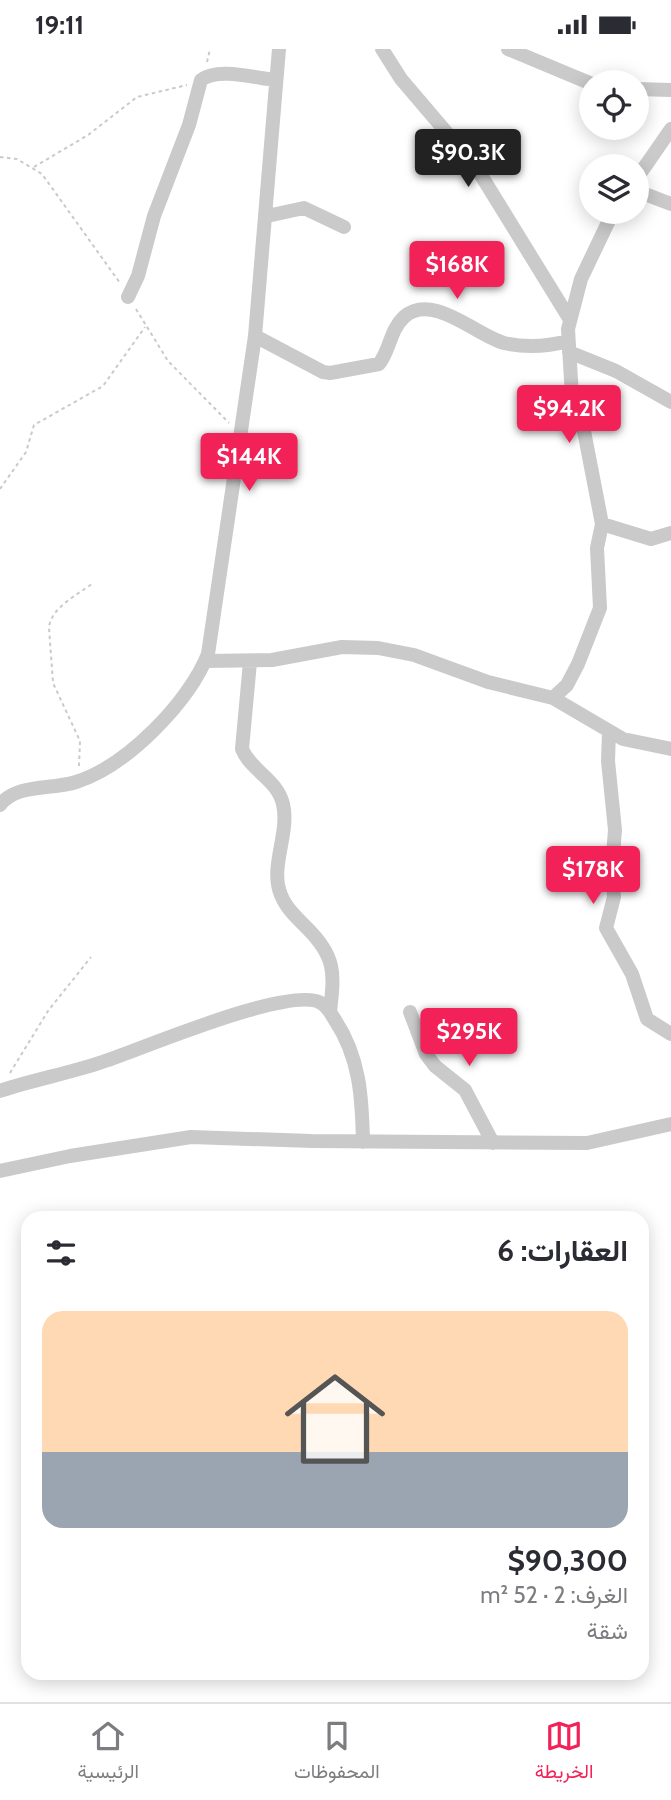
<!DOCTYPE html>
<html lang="ar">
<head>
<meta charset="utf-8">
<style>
	:root { --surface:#fff; --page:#f2f2f3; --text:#2b2b33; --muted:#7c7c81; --line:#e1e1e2; --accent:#f22158 }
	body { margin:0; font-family:Cabin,Vazirmatn,sans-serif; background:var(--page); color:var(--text); direction:rtl; height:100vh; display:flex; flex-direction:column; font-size:26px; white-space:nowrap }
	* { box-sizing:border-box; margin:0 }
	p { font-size:23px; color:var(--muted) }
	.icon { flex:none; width:38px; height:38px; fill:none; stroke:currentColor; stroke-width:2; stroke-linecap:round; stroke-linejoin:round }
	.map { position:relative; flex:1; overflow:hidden; direction:ltr }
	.drawer { position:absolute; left:21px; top:1162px; width:628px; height:469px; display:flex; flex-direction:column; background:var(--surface); border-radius:21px; box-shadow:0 4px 18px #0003; direction:rtl }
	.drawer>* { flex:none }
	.controls { position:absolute; left:579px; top:21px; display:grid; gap:14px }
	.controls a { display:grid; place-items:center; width:70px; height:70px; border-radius:50%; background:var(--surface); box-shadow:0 4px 18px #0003; font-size:35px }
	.price { position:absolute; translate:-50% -60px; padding:0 16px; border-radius:7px; background:var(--accent); color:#fff; font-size:23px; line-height:46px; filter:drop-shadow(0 2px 4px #0008) }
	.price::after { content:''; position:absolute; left:50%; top:42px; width:21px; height:16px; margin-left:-10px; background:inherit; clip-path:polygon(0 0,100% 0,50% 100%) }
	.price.current { background:#222; color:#fff }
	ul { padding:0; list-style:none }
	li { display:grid; align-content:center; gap:14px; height:371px; padding:0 21px }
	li+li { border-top:2px solid var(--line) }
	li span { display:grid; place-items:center; height:217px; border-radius:21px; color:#555 }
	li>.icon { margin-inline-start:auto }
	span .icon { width:126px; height:126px; fill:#fffc; stroke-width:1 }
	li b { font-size:30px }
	h2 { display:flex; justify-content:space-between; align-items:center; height:84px; padding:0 21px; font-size:30px }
	.status { display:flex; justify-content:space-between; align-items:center; height:49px; padding:0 35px; background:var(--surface); direction:ltr }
	.status svg { height:19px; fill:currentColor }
	.tab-bar { display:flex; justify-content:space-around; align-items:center; height:98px; border-top:2px solid var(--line); background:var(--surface); font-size:19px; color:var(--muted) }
	.tab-bar a { display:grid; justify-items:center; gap:4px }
	.tab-bar .current { color:var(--accent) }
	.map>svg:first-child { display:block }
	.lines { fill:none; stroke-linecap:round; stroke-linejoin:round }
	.path { stroke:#cacaca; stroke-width:2; stroke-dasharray:3.5 3.5; stroke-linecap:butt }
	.minor { stroke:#cacaca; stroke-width:14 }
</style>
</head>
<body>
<div class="status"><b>19:11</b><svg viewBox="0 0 49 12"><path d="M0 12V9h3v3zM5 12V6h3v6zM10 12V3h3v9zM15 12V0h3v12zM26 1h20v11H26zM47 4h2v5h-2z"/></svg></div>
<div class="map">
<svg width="671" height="1653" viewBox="0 0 671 1653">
	<rect width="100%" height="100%" fill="#fff"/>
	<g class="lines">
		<path class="path" d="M 207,13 L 210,0
			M 0,108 L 17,110 L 42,125 L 120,234
			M 34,118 L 88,86 L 137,48 L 187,36
			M 136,260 L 168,312 L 229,374
			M 0,440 L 26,403 L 34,376 L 103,337 L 145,278
			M 79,717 L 80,692 L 53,634 L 49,579 C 50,559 79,545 93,534
			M 10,1024 L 48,962 L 91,908"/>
		<path class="minor" d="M 382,0 L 401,30 L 476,118 L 569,269
			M 508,0 L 592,35
			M 637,40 L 671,41
			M 637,129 L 671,80
			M 637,142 L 671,155
			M 267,167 L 304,159 L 344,178
			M 128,248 L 138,227 L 154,167 L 189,76 L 201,31 C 218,18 255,29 275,31
			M 255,287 L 323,323 L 330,324 L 379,315 C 390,301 390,281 404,268 C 432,243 476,286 504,294 C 526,299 546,298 568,292
			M 569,303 L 616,322 L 671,353
			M 602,475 L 651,490 L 671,484
			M 205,612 L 272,611 L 342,598 L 378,599 L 414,606 L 488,633 L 553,649 L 623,690 L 671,700
			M 250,613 L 242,700 C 251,722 277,730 283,755 C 290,785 269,818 281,846 C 286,859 297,869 307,879 C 337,909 334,925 330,963
			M 553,649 L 567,636 L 578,615 L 600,559 L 597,499 L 602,475 L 584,382 L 572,348 L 568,280 L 581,230 L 613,163
			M 609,683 L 608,712 L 615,781 L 612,818 L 614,848 L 606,879 L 632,925 L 647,970 L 671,985
			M 0,756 C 17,734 52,741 76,733 C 127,717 189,653 208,605 L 255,287 L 279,0
			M 410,963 L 426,1005 L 435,1017 L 465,1041 L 493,1094
			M 0,1042 C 35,1030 72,1024 108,1011 C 144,999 291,936 321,954 C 328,958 331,965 335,971 C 360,1009 362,1048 363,1093
			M 0,1122 L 70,1107 L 191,1088 L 312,1092 L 587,1094 L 671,1075"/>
	</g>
</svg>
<div class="controls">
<a><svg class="icon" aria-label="locate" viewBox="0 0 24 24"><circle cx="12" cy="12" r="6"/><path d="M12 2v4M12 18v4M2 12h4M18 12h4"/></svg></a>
<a><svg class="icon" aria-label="layers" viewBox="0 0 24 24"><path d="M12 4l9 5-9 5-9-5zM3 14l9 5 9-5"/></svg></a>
</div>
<b class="price current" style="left:468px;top:140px">$90.3K</b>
<b class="price" style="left:457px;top:252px">$168K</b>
<b class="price" style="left:569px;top:396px">$94.2K</b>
<b class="price" style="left:249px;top:444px">$144K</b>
<b class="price" style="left:593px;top:857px">$178K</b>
<b class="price" style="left:469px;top:1019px">$295K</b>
<section class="drawer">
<h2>العقارات: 6<svg class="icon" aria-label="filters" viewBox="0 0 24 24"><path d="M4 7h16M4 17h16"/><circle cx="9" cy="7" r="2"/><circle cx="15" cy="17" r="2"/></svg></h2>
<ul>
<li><span style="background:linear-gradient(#ffd9b3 65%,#9aa5b1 0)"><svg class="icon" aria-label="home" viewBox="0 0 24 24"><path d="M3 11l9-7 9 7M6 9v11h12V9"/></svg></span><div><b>$90,300</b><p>الغرف: 2 · 52 m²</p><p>شقة</p></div></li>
</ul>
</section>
</div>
<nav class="tab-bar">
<a class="current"><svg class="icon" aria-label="map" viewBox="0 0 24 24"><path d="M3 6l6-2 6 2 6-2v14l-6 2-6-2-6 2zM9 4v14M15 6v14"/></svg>الخريطة</a>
<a><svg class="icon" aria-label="saved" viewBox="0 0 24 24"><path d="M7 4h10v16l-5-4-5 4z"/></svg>المحفوظات</a>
<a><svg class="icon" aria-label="home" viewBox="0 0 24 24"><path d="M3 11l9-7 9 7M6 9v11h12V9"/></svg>الرئيسية</a>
</nav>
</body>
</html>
